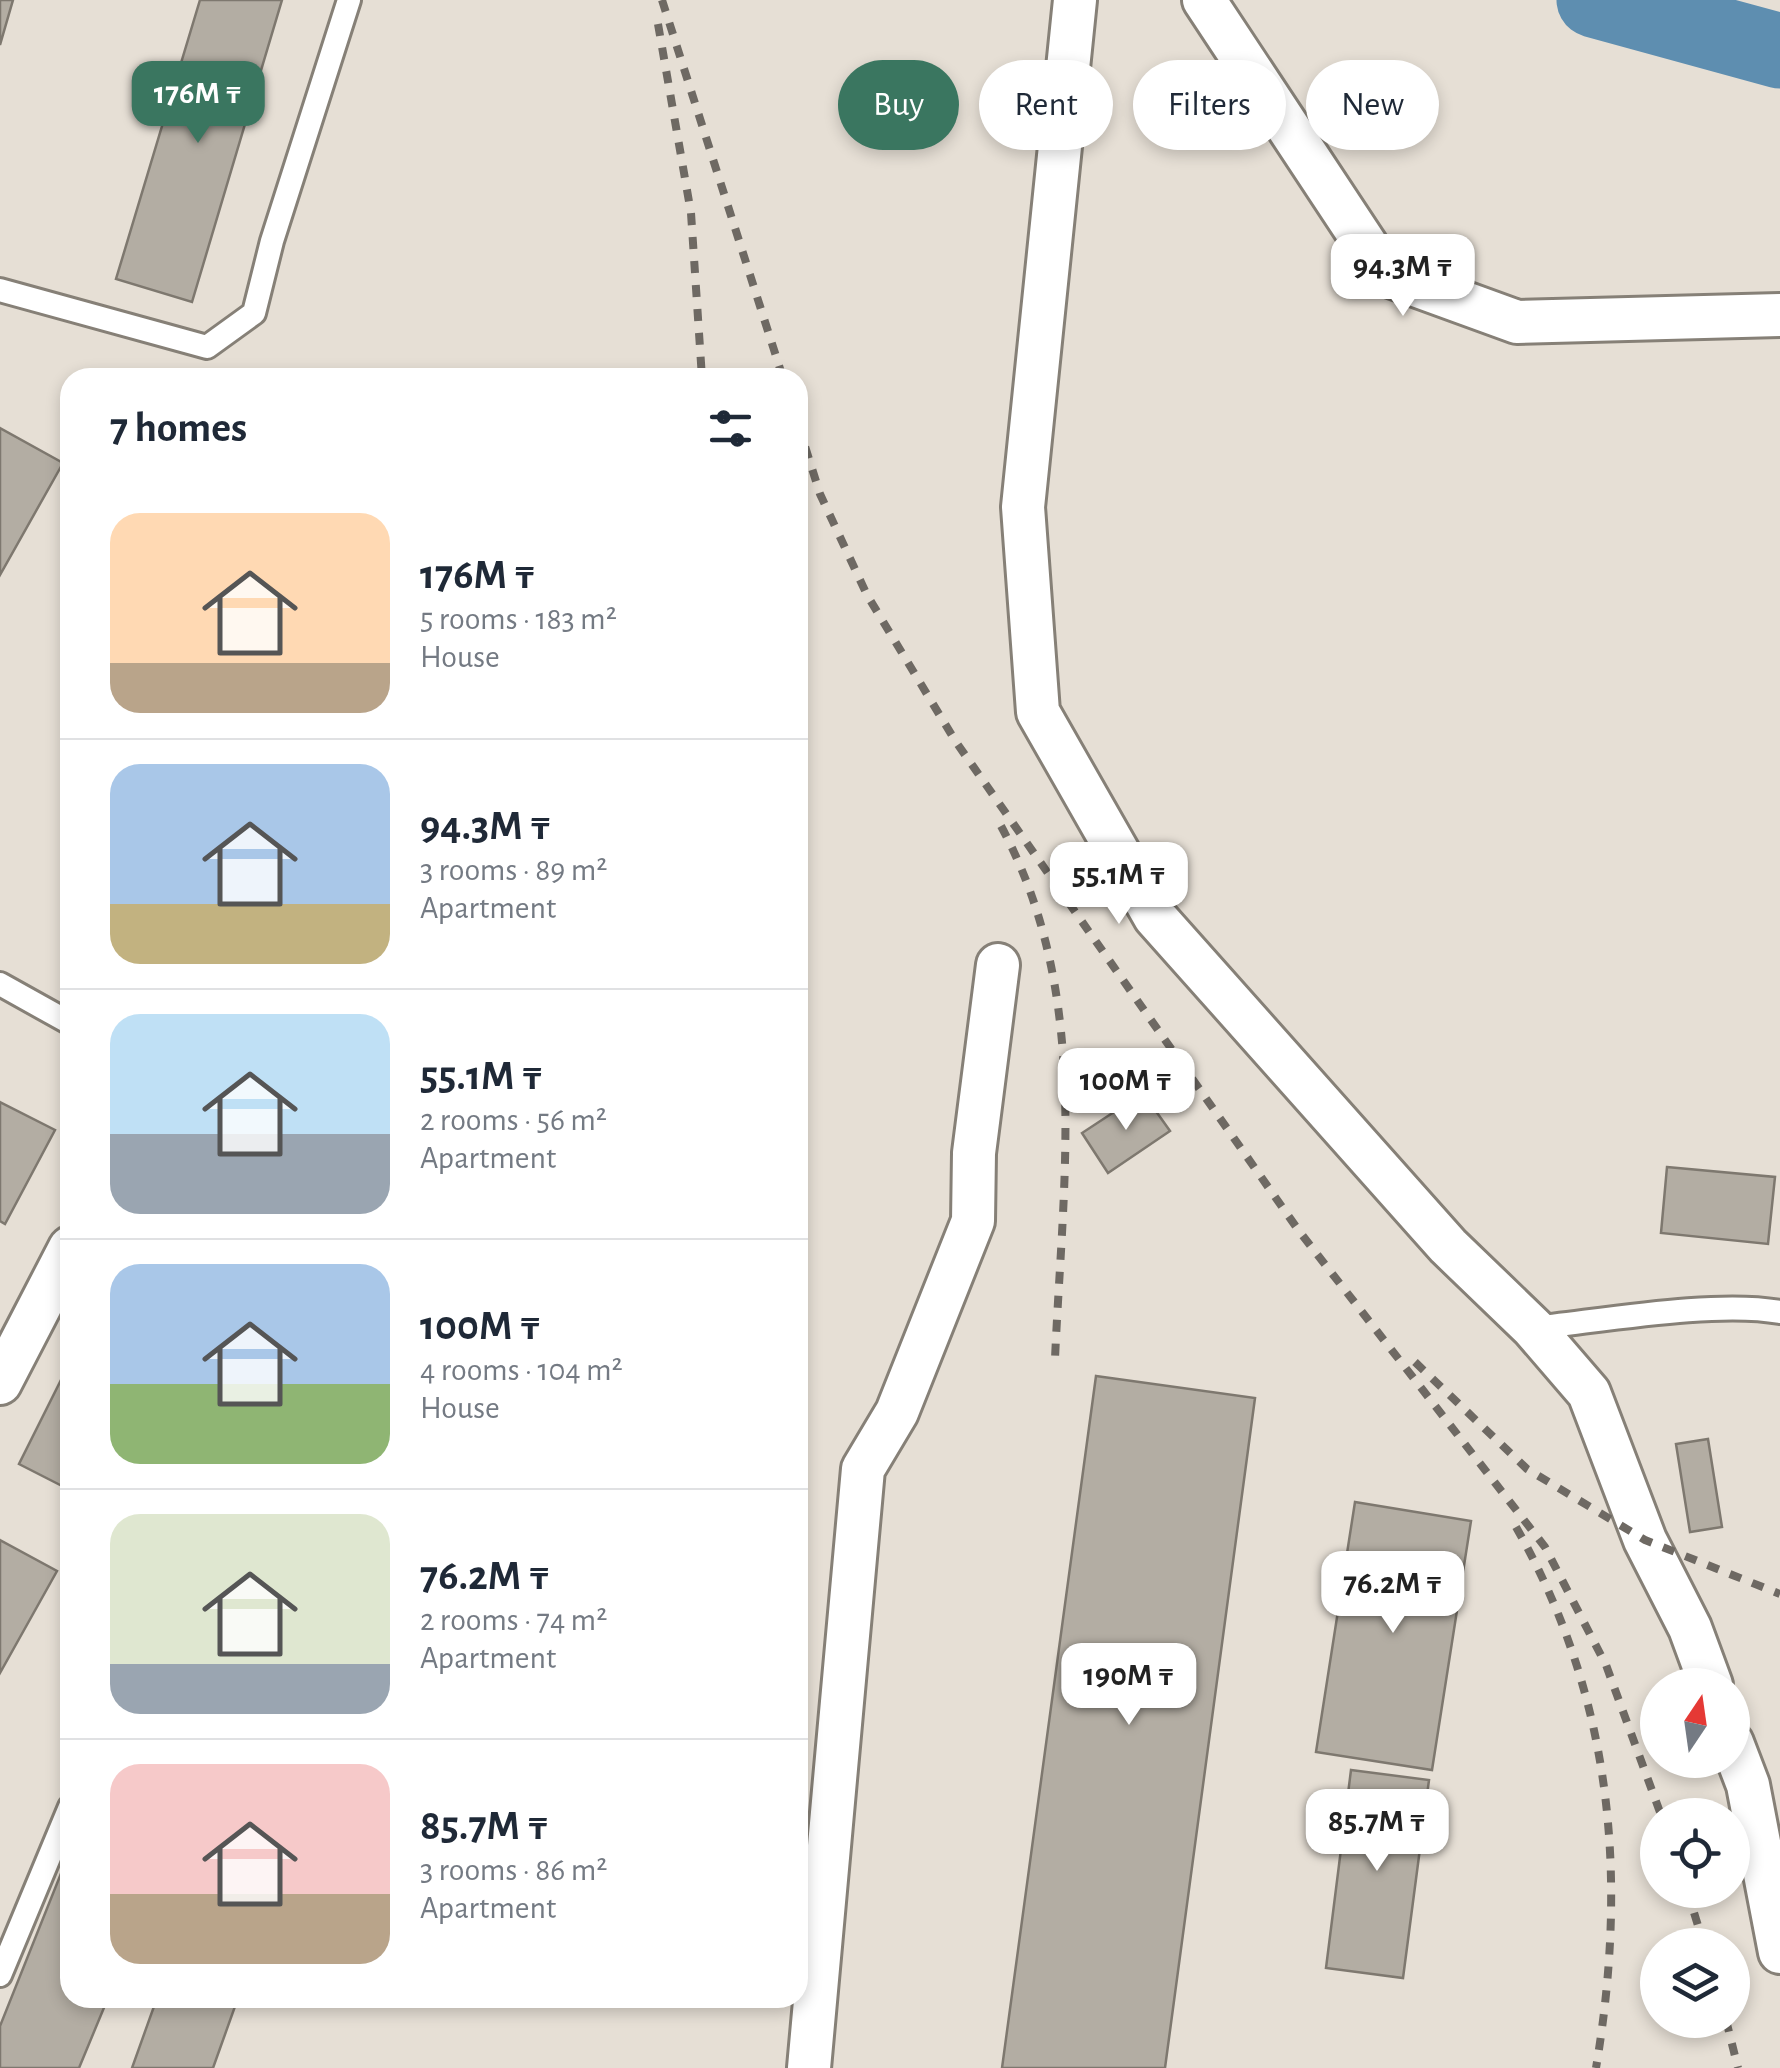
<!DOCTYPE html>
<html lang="en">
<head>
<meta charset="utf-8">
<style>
	:root { --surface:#fff; --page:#f6f6f7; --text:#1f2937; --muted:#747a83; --line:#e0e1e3; --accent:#3a7660 }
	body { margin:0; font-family:"Alegreya Sans",sans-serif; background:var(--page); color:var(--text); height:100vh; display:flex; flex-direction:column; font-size:38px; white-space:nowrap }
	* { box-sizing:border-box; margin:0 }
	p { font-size:32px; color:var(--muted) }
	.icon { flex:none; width:55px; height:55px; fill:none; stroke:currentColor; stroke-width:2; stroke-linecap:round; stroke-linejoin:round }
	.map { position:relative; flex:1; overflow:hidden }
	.sheet { position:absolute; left:60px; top:368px; width:748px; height:1640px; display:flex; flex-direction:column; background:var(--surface); border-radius:30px; box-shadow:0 5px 15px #0003 }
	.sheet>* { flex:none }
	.top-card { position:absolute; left:838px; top:60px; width:792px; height:90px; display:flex; gap:20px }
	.needle { width:65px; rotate:13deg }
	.controls { position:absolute; left:1640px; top:1668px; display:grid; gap:20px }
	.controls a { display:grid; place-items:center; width:110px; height:110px; border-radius:50%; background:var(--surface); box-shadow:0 5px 15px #0003; font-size:50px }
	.price { position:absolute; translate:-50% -85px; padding:0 22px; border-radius:20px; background:#fff; color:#222; font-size:32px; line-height:65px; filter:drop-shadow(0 2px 5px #0008) }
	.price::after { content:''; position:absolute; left:50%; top:60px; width:30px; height:22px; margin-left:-15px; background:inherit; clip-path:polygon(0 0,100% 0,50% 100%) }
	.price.active { background:var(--accent); color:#fff }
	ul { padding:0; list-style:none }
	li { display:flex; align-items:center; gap:30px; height:250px; padding:0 50px }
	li+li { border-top:2px solid var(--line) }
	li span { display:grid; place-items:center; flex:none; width:280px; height:200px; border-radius:30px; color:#555 }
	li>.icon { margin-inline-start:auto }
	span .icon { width:120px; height:120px; fill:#fffc; stroke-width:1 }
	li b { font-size:42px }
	h2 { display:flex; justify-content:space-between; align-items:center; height:120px; padding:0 50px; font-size:42px }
	.pill { padding:0 35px; border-radius:45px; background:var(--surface); box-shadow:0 5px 15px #0003; font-size:35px; line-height:90px }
	.pill.active { background:var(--accent); color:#fff }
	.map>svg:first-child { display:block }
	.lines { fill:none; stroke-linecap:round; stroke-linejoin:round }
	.river { stroke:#5e8eb0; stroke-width:75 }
	.building { fill:#b3ada3; stroke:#7e786f; stroke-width:2.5 }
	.lane-casing { stroke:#868077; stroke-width:28 }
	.street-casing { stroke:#868077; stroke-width:48 }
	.lane { stroke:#fff; stroke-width:22 }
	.street { stroke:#fff; stroke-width:42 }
	.rail { stroke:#6e6963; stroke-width:8; stroke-dasharray:12 12; stroke-linecap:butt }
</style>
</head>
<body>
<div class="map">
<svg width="1780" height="2068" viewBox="0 0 1780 2068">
	<rect width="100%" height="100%" fill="#e6dfd5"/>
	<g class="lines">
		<path class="river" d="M 1594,0 L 1780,51"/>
	</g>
	<path class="building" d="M 0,0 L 13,0 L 0,45 Z
		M 200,0 L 282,0 L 192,302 L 116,279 Z
		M 0,428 L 63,463 L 0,575 Z
		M 1143,1093 L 1170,1131 L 1108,1173 L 1082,1133 Z
		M 0,1102 L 55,1130 L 5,1224 L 0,1221 Z
		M 1667,1167 L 1775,1177 L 1768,1244 L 1661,1233 Z
		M 66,1370 L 70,1372 L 70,1490 L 19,1464 Z
		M 1096,1376 L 1255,1398 L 1165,2068 L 1002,2068 Z
		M 1708,1439 L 1722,1527 L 1690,1532 L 1676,1444 Z
		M 1355,1502 L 1471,1521 L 1432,1770 L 1316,1752 Z
		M 0,1540 L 57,1571 L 0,1673 Z
		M 1351,1770 L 1429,1780 L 1403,1978 L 1326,1968 Z
		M 70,1851 L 70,1998 L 108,1998 L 79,2068 L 0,2068 L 0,2026 Z
		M 157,1998 L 238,1998 L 213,2068 L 132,2068 Z"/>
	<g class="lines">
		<g class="lane-casing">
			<path id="lane" d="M 0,290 L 207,347 L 254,313 L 272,241 L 349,0
				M 0,984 L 70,1023
				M 1533,1328 C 1600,1321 1716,1300 1780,1312
				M 0,1975 L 70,1807"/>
		</g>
		<g class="street-casing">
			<path id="street" d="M 1075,0 L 1023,507 L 1038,712 L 1155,917 L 1448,1246 L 1533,1328 L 1589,1393 L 1645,1540 L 1690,1628 L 1711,1685
				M 1204,0 L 1385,274 L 1517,322 L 1780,315
				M 0,1383 L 70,1248
				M 1732,1743 L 1748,1785 L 1780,1952
				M 809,2068 L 863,1469 L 897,1412 L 973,1221 L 974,1153 L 998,965"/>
		</g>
		<use href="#lane" class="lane"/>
		<use href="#street" class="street"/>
		<path class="rail" d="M 662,0 L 783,378
			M 658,24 L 691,213 L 702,378
			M 798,424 L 820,494 L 867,595 L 956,742 L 1299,1231 L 1545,1547 L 1606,1665 L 1661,1815
			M 1001,826 C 1091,994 1063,1176 1055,1359
			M 1415,1362 L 1527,1469 L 1645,1540 L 1780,1594
			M 1516,1527 C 1613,1698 1628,1877 1596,2068
			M 1687,1890 L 1704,1945
			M 1726,2020 L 1738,2068"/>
	</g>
</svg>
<div class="controls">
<a><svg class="needle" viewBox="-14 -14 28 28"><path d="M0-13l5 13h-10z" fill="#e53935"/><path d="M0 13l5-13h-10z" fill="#747a83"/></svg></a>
<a><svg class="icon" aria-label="locate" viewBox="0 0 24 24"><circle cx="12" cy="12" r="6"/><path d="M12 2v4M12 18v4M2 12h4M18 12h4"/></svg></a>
<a><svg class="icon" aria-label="layers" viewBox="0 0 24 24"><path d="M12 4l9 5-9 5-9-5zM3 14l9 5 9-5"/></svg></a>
</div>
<b class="price active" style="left:198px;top:146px">176M ₸</b>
<b class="price" style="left:1403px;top:319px">94.3M ₸</b>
<b class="price" style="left:1119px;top:927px">55.1M ₸</b>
<b class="price" style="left:1126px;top:1133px">100M ₸</b>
<b class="price" style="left:1393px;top:1636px">76.2M ₸</b>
<b class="price" style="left:1129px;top:1728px">190M ₸</b>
<b class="price" style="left:1377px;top:1874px">85.7M ₸</b>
<div class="top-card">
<a class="pill active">Buy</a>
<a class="pill">Rent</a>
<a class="pill">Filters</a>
<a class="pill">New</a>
</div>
<section class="sheet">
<h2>7 homes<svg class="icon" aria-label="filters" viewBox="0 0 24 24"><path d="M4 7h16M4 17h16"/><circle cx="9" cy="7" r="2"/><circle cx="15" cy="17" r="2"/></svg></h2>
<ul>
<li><span style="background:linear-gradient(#ffd9b3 75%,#b9a48a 0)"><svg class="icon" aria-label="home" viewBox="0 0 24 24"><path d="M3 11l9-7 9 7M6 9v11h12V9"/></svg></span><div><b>176M ₸</b><p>5 rooms · 183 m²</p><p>House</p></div></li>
<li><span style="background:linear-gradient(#a9c7e8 70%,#c2b280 0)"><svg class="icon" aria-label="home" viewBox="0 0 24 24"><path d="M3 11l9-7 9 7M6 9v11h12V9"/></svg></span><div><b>94.3M ₸</b><p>3 rooms · 89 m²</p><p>Apartment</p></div></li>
<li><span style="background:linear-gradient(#bfe0f5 60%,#9aa5b1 0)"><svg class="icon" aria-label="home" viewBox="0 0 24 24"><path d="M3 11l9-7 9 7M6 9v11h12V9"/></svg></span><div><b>55.1M ₸</b><p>2 rooms · 56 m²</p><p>Apartment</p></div></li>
<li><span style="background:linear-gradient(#a9c7e8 60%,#8fb573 0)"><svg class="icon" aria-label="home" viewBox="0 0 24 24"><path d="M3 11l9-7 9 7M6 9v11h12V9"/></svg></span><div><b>100M ₸</b><p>4 rooms · 104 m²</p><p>House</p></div></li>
<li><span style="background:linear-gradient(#dfe7d0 75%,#9aa5b1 0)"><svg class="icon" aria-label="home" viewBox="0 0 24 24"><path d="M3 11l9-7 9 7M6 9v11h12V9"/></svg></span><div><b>76.2M ₸</b><p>2 rooms · 74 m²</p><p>Apartment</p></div></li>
<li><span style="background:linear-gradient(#f6c9c9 65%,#b9a48a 0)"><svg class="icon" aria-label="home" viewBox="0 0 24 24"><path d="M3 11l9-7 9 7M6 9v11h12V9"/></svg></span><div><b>85.7M ₸</b><p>3 rooms · 86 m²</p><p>Apartment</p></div></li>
</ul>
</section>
</div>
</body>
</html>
